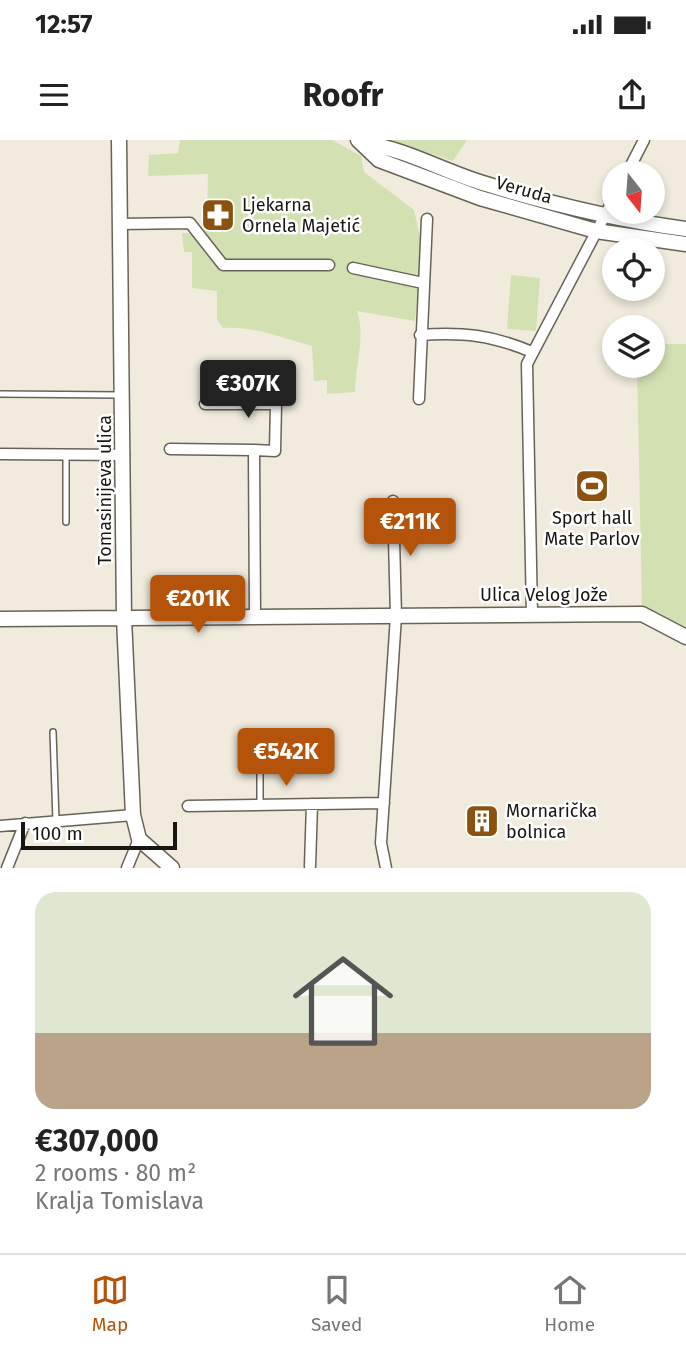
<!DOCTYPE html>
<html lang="en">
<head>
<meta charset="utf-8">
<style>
	:root { --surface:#fff; --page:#f2f2f2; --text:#222; --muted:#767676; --line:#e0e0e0; --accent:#b45309 }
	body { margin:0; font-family:"Fira Sans",sans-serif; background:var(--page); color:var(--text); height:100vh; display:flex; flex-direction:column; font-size:26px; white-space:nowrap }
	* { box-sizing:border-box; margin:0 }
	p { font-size:23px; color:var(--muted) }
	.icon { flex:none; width:38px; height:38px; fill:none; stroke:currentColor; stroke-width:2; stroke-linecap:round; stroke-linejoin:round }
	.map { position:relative; height:728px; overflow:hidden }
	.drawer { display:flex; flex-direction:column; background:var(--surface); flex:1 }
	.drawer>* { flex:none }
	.needle { width:46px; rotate:163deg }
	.tools { position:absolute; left:602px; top:21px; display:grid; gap:14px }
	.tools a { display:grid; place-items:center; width:63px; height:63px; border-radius:50%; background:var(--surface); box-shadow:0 4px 10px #0003; font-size:35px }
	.scale { position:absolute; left:21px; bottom:18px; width:156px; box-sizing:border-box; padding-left:7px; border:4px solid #181611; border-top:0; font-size:19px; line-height:24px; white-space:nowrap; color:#181611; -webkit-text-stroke:5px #fff; paint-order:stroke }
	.price { position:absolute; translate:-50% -60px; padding:0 16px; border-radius:7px; background:var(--accent); color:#fff; font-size:23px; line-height:46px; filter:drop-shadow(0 2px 4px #0008) }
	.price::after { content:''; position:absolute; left:50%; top:42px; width:21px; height:16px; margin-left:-10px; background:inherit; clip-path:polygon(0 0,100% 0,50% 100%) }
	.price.active { background:#222; color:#fff }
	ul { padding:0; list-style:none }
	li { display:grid; align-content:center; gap:14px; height:371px; padding:0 35px }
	li span { display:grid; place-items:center; height:217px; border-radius:21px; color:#555 }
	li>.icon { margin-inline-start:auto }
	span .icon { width:126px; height:126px; fill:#fffc; stroke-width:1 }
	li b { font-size:30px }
	.status { display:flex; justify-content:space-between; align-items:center; height:49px; padding:0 35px; background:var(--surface); direction:ltr }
	.status svg { height:19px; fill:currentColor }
	header { display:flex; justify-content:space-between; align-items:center; height:91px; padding:0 35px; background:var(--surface); font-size:32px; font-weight:700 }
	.tab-bar { display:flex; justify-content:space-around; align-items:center; height:98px; border-top:2px solid var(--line); background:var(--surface); font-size:19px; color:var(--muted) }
	.tab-bar a { display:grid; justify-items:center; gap:4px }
	.tab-bar .active { color:var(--accent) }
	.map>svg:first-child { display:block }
	.green { fill:#d3e0b2 }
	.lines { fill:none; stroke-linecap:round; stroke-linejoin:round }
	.lane-casing { stroke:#686358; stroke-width:8 }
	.street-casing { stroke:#686358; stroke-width:13 }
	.secondary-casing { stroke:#686358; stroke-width:17 }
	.lane { stroke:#fff; stroke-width:5 }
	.street { stroke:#fff; stroke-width:10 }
	.secondary { stroke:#fff; stroke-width:14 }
	.labels { text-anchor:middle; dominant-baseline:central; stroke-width:5; stroke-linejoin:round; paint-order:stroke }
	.street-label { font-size:18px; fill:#181611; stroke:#fff }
	.poi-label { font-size:18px; fill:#181611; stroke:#fff; text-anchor:start }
</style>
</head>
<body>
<div class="status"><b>12:57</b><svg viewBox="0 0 49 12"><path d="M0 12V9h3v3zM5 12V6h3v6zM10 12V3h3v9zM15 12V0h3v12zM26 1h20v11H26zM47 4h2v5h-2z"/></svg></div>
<header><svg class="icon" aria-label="menu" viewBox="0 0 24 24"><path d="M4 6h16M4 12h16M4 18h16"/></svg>Roofr<svg class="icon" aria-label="share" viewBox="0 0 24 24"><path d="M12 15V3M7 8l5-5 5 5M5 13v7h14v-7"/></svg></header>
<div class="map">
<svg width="686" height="728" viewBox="0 0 686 728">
	<rect width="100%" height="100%" fill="#f0ebdd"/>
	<path class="green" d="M 180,0 L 332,0 L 361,16 L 364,32 L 414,70 L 423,111 L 415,181 L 357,171 C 366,197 355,225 355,252 L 327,254 L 327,240 L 314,241 L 312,206 C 281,198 255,186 223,188 L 217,179 L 217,151 L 192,148 L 192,112 L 184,112 L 182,93 L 201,94 L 207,85 L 208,34 L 148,36 L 149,15 L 178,13 Z
		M 387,0 L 467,0 L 453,21 Z
		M 511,135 L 540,138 L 536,191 L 507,189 Z
		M 653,204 L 686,204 L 686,488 L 642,467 L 637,226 L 653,226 Z"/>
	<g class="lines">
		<g class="lane-casing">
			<path id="lane" d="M 0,254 L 121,255
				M 66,315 L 66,382
				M 53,592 L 56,681
				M 260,665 L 260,618 L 283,618"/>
		</g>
		<g class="street-casing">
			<path id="street" d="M 627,33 L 644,0
				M 119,84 L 190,83 L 223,125 L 329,125
				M 353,128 L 423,143
				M 420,195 C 463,192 492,195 532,212
				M 419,259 L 427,79
				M 205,264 L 276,264 L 275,311 L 254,310
				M 170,309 L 254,310 L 255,477
				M 0,314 L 124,315
				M 532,474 L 527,224 L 614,58
				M 188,666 L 384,663
				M 0,686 L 133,675
				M 310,726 L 312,664
				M 7,728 L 25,683
				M 127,728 L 139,699
				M 386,728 L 381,703 L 396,476 L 393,361"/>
		</g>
		<g class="secondary-casing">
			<path id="secondary" d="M 119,0 L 124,478 L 133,675 L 139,699 L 172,728
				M 358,0 L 379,20 L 480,58 L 596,91 L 686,104
				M 364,3 C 406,9 445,32 486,44 C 551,64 618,80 686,89
				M 0,479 L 642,474 L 686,497"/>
		</g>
		<use href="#lane" class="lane"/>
		<use href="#street" class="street"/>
		<use href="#secondary" class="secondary"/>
	</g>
	<defs>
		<g id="pharmacy-square" transform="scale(1.75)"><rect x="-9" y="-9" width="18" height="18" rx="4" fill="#8c510f" stroke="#fff"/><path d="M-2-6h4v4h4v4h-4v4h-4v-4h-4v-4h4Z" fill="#fff"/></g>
		<g id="stadium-square" transform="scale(1.75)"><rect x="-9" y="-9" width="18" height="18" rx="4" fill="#8c510f" stroke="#fff"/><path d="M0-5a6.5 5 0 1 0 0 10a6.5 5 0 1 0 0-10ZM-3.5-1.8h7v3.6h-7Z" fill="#fff"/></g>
		<g id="building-square" transform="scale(1.75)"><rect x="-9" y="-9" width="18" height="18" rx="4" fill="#8c510f" stroke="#fff"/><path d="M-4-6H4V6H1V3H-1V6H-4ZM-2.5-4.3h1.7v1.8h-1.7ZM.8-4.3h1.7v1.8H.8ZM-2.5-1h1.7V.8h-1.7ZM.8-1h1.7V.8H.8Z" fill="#fff"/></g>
	</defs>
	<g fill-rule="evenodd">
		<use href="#pharmacy-square" x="218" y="75"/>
		<use href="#stadium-square" x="592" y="346"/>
		<use href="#building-square" x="482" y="681"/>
	</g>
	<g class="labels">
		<g class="street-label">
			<text transform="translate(524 50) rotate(16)">Veruda</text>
			<text transform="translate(105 350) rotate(-90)">Tomasinijeva ulica</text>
			<text x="544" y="455">Ulica Velog Jože</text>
		</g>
		<g class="poi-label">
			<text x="242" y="65">Ljekarna<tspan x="242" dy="21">Ornela Majetić</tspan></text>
			<text x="592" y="378" text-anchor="middle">Sport hall<tspan x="592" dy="21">Mate Parlov</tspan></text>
			<text x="506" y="671">Mornarička<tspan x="506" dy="21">bolnica</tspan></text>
		</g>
	</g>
</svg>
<div class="tools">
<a><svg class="needle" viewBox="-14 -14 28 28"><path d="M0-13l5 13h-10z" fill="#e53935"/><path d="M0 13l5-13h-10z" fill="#767676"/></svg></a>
<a><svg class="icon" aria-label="locate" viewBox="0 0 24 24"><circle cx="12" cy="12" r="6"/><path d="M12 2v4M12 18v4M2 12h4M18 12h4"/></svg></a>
<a><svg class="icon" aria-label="layers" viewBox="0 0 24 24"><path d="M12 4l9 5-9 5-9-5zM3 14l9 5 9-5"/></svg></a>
</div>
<div class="scale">100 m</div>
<b class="price active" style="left:248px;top:280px">€307K</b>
<b class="price" style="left:410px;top:418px">€211K</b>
<b class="price" style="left:198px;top:495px">€201K</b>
<b class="price" style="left:286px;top:648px">€542K</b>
</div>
<section class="drawer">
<ul>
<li><span style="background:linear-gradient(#dfe7d0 65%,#b9a48a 0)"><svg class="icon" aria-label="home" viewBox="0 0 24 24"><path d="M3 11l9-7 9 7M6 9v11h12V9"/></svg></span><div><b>€307,000</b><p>2 rooms · 80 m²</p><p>Kralja Tomislava</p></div></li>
</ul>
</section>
<nav class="tab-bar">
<a class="active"><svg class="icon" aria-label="map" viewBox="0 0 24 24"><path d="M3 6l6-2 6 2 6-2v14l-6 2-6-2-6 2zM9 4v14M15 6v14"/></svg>Map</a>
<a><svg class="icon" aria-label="saved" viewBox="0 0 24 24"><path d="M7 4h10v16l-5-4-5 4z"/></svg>Saved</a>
<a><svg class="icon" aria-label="home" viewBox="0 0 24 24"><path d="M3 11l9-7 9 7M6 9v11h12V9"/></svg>Home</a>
</nav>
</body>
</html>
